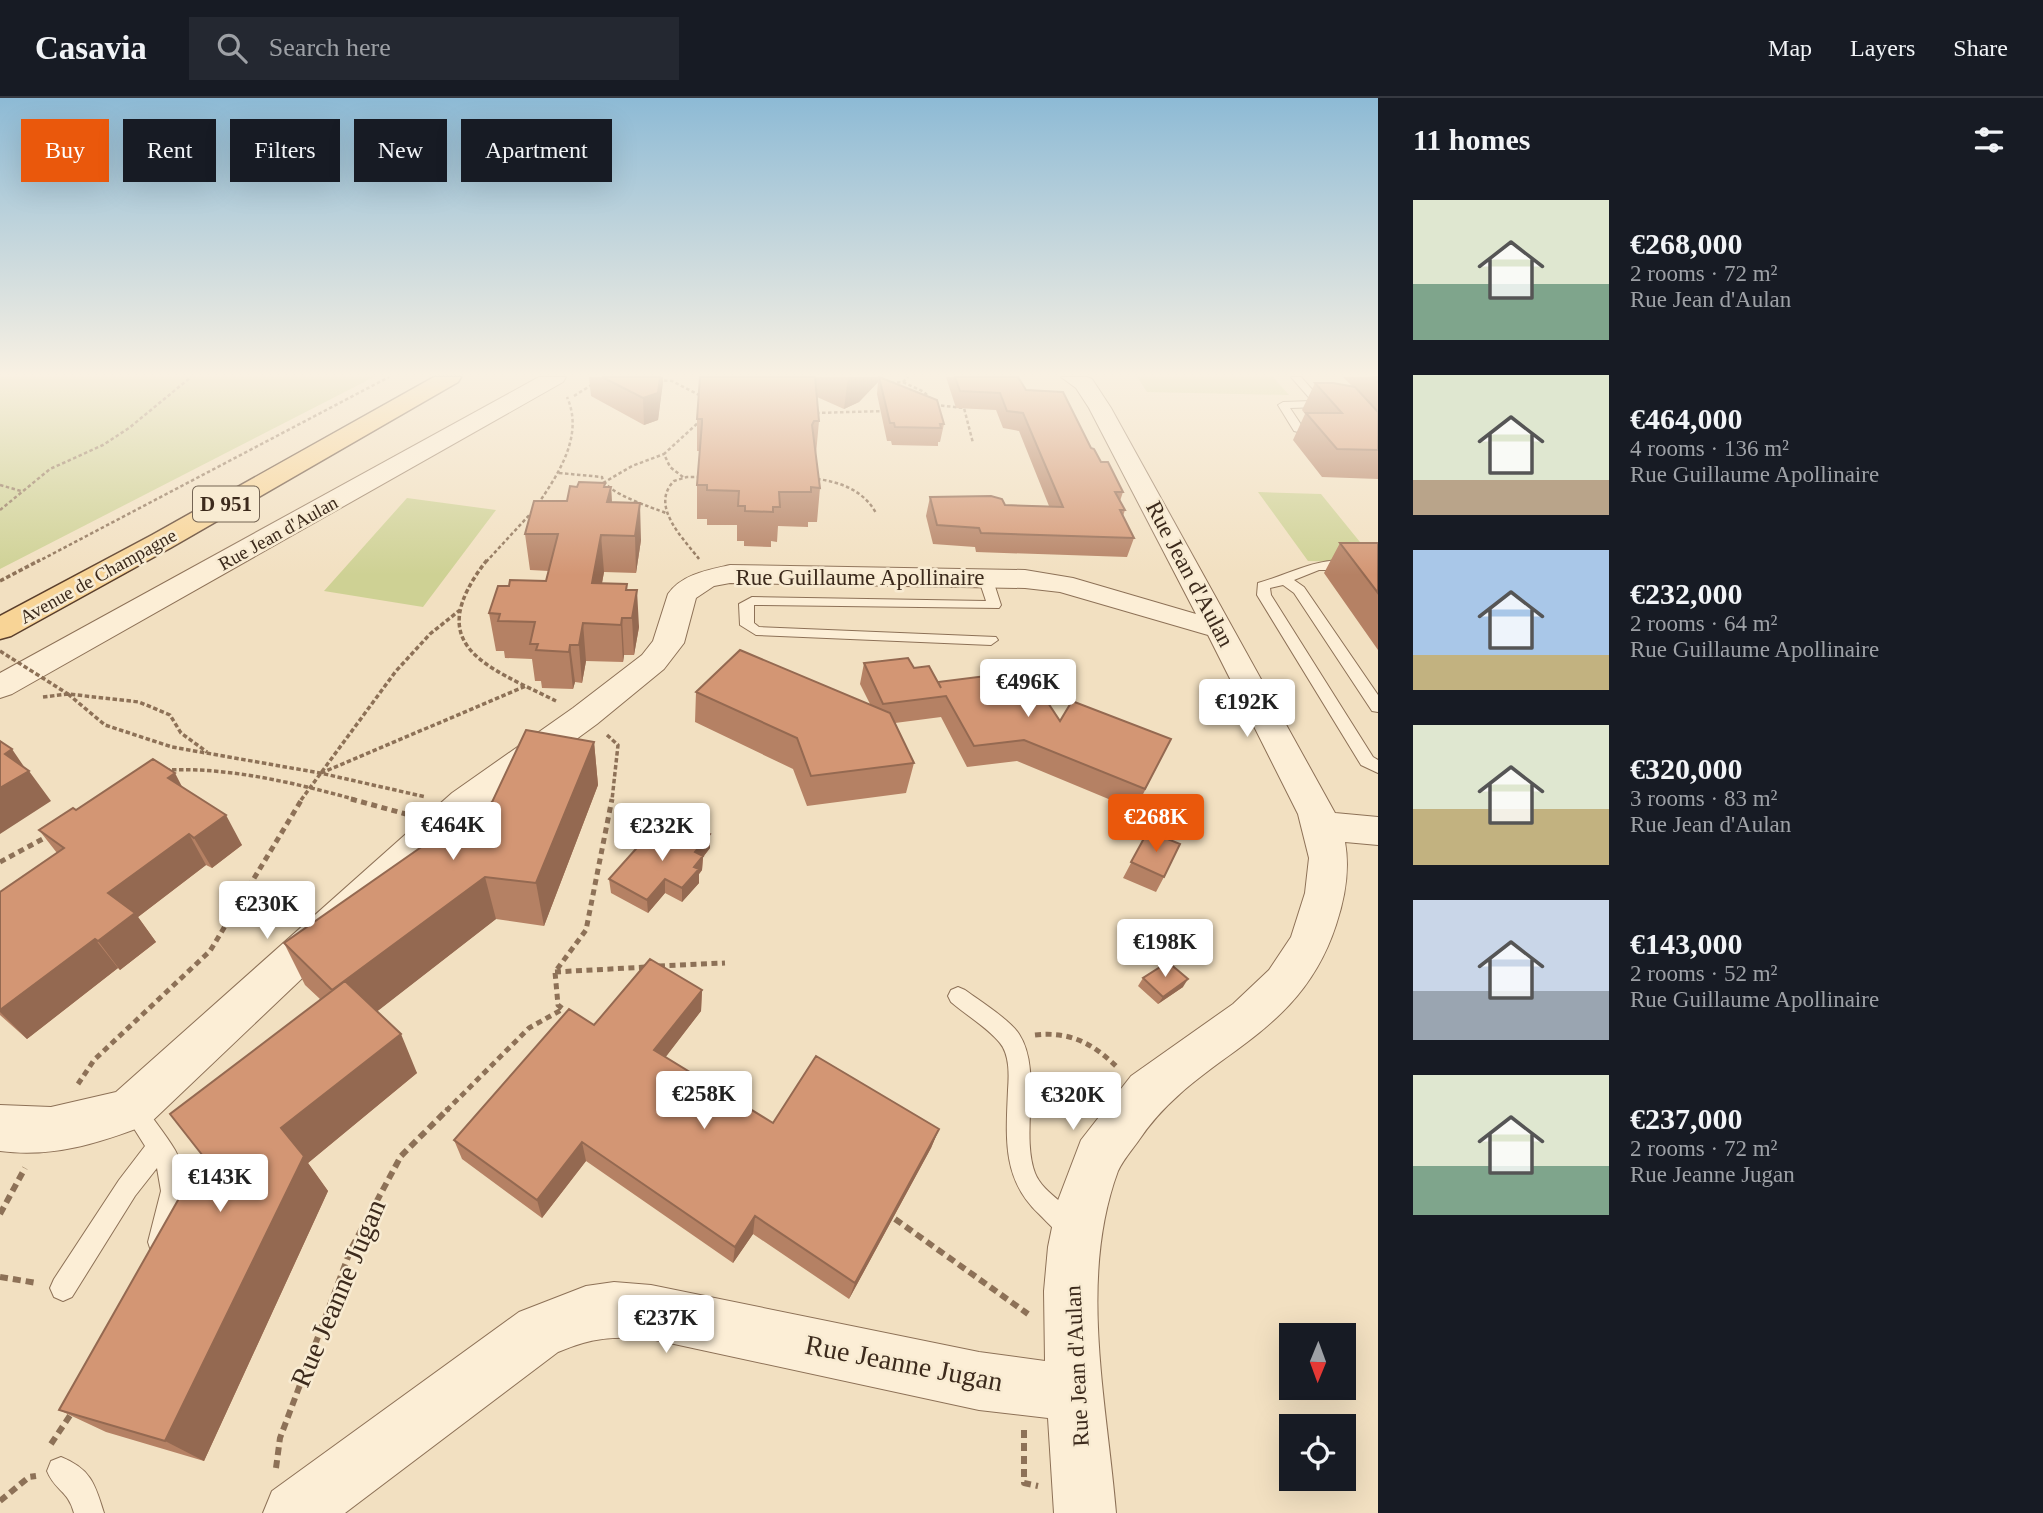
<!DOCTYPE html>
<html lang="en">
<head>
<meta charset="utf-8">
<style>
	:root { --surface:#171b24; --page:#242831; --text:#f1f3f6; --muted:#9ea1a6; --line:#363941; --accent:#ea580c }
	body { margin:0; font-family:"Times New Roman",serif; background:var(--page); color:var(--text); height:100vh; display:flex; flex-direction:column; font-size:26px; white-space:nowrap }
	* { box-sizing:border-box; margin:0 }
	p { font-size:23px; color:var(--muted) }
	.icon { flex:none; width:38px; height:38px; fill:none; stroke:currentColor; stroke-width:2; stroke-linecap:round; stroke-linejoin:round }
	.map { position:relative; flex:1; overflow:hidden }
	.side { display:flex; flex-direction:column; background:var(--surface); width:665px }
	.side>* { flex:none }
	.top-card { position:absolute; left:21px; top:21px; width:665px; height:63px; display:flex; gap:14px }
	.needle { width:46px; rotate:181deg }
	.buttons { position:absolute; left:1279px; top:1225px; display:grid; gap:14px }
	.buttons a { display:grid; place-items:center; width:77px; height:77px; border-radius:0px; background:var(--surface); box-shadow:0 7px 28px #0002; font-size:35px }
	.price { position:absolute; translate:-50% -60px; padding:0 16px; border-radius:7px; background:#fff; color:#222; font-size:23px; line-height:46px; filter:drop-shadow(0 2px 4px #0008) }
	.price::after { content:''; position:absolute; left:50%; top:42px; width:21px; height:16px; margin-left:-10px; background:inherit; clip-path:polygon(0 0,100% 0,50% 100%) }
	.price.selected { background:var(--accent); color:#fff }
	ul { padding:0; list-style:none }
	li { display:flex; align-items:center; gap:21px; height:175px; padding:0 35px }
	li span { display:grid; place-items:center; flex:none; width:196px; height:140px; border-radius:0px; color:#555 }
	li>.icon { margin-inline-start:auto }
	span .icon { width:84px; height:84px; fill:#fffc; stroke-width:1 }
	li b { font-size:30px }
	h2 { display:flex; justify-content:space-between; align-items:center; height:84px; padding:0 35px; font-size:30px }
	.chip { padding:0 24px; border-radius:0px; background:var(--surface); box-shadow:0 7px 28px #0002; font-size:24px; line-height:63px }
	.chip.selected { background:var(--accent); color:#fff }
	header { display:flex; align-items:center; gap:42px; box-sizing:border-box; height:98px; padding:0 35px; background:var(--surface); border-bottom:2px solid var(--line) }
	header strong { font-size:33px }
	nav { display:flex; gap:38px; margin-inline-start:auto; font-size:24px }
	.search { width:490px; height:63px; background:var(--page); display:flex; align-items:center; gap:18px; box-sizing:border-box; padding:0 24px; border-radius:0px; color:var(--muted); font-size:26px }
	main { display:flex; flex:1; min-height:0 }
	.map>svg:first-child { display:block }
	.green { fill:#ced194 }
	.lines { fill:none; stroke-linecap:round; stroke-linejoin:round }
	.lane-casing { stroke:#8d7157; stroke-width:2 }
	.street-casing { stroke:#8d7157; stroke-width:2 }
	.primary-casing { stroke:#5b3f2c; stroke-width:3 }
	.path-far3 { stroke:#8d7157; stroke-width:2.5; stroke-dasharray:3.5 2.5; stroke-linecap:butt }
	.path-far2 { stroke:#8d7157; stroke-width:3.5; stroke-dasharray:4.5 2.5; stroke-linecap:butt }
	.path-far1 { stroke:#8d7157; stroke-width:5; stroke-dasharray:6 4.5; stroke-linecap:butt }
	.path { stroke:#8d7157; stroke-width:6; stroke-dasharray:8 5; stroke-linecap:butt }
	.lane { fill:#fceed6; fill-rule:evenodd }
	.street { fill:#fceed6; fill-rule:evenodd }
	.primary { fill:#f8d496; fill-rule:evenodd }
	.path-bridge { stroke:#8d7157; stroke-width:3.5; stroke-dasharray:4.5 2.5; stroke-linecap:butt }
	.wall { fill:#b58164 }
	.shaded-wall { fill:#946951 }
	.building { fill:#d39674; stroke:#946951; stroke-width:2 }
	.labels { text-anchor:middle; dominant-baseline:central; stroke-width:5; stroke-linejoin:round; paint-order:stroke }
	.far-street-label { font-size:19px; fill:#3c2a1c; stroke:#f8ebd2 }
	.shield { fill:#f8ebd2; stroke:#746453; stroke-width:2 }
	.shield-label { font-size:21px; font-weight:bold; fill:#3c2a1c }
	.street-label { font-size:23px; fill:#3c2a1c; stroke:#f8ebd2 }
	.near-street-label { font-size:28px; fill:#3c2a1c; stroke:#f8ebd2 }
</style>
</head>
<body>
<header>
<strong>Casavia</strong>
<div class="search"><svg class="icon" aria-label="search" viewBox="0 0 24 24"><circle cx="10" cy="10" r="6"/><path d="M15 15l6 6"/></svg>Search here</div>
<nav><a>Map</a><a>Layers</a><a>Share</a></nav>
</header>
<main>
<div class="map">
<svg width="1378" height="1415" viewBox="0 0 1378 1415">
	<rect width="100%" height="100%" fill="#f2e0c1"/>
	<path class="green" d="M 0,279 L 374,279 L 0,471 Z
		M 1137,279 L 1273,279 L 1289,297 L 1147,294 Z
		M 1258,394 L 1321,396 L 1377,465 L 1308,463 Z
		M 407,400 L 496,412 L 423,509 L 324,493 Z"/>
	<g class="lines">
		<g class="lane-casing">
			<path id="lane" d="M 1291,279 L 1301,279 L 1325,306 L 1320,309 L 1290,310 L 1304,331 L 1298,334 L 1294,333 L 1278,307 L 1283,304 L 1312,303 Z
				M 1341,462 L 1378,464 L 1378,472 L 1319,472 L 1294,482 L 1304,489 L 1378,597 L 1378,614 L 1372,613 L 1294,495 L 1283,487 L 1270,490 L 1271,497 L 1373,659 L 1378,662 L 1378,675 L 1361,667 L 1257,497 L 1258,485 C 1287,477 1310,463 1341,462 Z
				M 985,475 L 992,479 L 1001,507 L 999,510 L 754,507 L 754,525 L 759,529 L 996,539 L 998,542 L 991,547 L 756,537 L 740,527 L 739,506 L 752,499 L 986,503 L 978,479 Z
				M 958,889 L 965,892 C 980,903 1010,922 1019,936 C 1043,973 1020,1035 1035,1075 C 1044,1098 1075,1108 1084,1131 L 1081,1140 L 1072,1143 C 1059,1138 1049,1126 1039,1116 C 1002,1081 1006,1041 1008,992 C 1009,978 1010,957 1000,945 C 988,930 966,917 951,904 L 948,898 L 951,892 Z
				M 132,999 L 140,1002 C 151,1019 165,1035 175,1052 C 192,1082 181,1123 169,1153 L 160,1156 L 151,1153 L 148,1144 L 161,1093 L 157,1070 L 135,1098 L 72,1199 L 63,1203 L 54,1199 L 50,1190 L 54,1181 L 119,1082 L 145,1048 L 121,1010 L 124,1002 Z
				M 61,1359 C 91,1371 95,1386 104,1415 L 74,1415 C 68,1392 55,1393 47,1373 L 51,1363 Z"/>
		</g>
		<g class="street-casing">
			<path id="street" d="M 539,279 L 566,279 L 563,284 L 12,596 L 0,600 L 0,575 Z
				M 1061,279 L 1087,279 L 1092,281 L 1111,310 L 1335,715 L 1378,719 L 1378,747 L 1345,744 C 1350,772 1345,800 1336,827 C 1298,944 1198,954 1139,1042 C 1132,1052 1123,1062 1118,1073 C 1078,1181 1107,1304 1116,1415 L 1054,1415 L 1048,1320 L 979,1312 L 651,1241 C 614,1238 593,1239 558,1254 L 345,1415 L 263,1415 L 272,1393 L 519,1214 L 586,1188 L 614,1184 L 651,1187 L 979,1254 L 1045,1263 L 1044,1193 L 1048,1149 L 1057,1105 L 1081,1042 L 1131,978 L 1233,906 L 1269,872 L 1291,839 L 1305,795 L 1309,760 L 1298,716 L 1208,537 L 1060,494 L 1025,490 L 730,485 L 714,488 L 696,500 L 684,545 L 664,571 L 597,626 L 478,713 L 149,1026 C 99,1045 54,1060 0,1053 L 0,1007 L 51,1009 L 116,994 L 452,695 L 573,610 L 642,557 L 653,543 L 668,496 C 682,476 708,472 730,467 L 1025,472 L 1073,480 L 1196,516 L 1089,310 L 1076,290 Z"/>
		</g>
		<g class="primary-casing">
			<path id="primary" d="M 434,279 L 461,279 L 458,284 L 172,449 L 11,538 L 0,541 L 0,518 L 152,437 Z"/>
		</g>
		<path class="path-far3" d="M 658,282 L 672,283 L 701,298
			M 903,284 L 924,294 L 931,301
			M 891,285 L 903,284 L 908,279
			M 574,298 L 593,286
			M 935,307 L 964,310 L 973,345
			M 816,315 L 884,313
			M 559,375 L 602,379 C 605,395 651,409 666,415
			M 683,379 L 670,369 L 664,356 L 700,323
			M 817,381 C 841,384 864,393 876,415
			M 603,385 L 632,368 L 664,356
			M 0,387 L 21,393
			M 538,406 C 559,375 584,337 567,299
			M 0,412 L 50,371 L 103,347 L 129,330 L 191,279
			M 699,461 C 684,441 649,408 674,383 L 687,379 L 702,379
			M 37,464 L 389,279
			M 486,464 L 533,413"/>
		<path class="path-far2" d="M 487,462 C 420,548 486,568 556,603
			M 0,483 L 40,462
			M 68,596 L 105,627 L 172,649 L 320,675 L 426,699
			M 43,599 L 68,596 L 139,604 L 170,617 L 181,635 L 207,654
			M 607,637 L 618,647 L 612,702
			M 165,672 C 230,669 295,685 357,702
			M 321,675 L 526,588
			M 301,702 L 396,573 L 430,536 L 460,512"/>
		<path class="path-far1" d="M 351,701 L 406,716
			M 0,764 L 50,737
			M 659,868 L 725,865
			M 555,874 L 647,869
			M 1035,937 C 1071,933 1094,946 1119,971
			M 78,986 L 94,962 L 210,853 L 302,701
			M 446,1013 L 529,930 L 563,911 L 558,907 L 555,874 L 586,832 L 612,701"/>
		<path class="path" d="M 0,1116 L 25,1070
			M 895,1121 L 1028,1216
			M 0,1179 L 37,1185
			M 1024,1332 L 1024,1385 L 1038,1388
			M 51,1346 L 73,1313
			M 276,1370 L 280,1340 L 351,1151 L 401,1058 L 448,1011
			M 0,1403 L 29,1379 L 36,1378"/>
		<use href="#lane" class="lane"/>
		<use href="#street" class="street"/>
		<use href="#primary" class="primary"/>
		<path class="path-bridge" d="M 0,553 L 68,596"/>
	</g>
	<path class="wall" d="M 589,279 L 663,279 L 658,322 L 644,327 L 591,298 Z
		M 700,279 L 883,279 L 882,280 L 944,326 L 940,344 L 938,344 L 938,348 L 892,347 L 891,343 L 887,343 L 877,296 L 878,284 L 859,304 L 844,311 L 817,299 L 819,323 L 816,356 L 820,390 L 817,424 L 808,424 L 808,429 L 778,428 L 777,444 L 771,443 L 771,449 L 744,448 L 744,443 L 737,443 L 737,427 L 707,427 L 707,421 L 697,421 L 697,387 L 700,353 L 697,353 L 697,321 Z
		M 946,279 L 1018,279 L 1026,292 L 1091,350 L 1123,394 L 1120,403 L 1125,412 L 1123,418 L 1134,440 L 1127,459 L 976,454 L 975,449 L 933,446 L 926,418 L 930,399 L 1005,407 L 1049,408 L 1019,333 L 1003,330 L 996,312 L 956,310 Z
		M 1343,279 L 1378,279 L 1378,312 L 1376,312 L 1378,314 L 1378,381 L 1322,379 L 1293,342 L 1305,316 L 1302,312 L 1315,285 L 1353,289 Z
		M 605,385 L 605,389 L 611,389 L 612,405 L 641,442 L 636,475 L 604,474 L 602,485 L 627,486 L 627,492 L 639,529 L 634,557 L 624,557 L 623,564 L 586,563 L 582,585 L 575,584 L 573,591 L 542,590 L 541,583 L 535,583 L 532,561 L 505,560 L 504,553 L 496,553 L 489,515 L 509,488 L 546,483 L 549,473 L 530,472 L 525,436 L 567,403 L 577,389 Z
		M 1340,445 L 1378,445 L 1378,552 L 1324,475 Z
		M 864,565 L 914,570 L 938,584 L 1060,623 L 1171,641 L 1135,712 L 1017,663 L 967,669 L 941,619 L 895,625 L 914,665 L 906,695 L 807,708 L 793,671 L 695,624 L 696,594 L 870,606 L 860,586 Z
		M 594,644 L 598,687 L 544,828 L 496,821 L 377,913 L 417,975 L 308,1065 L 328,1093 L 204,1363 L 106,1334 L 59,1312 L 320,901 L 305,887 L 284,845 L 478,734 Z
		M 181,688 L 242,747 L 212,770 L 206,767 L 138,819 L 156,844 L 120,872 L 118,870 L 27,941 L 0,917 L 0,794 L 57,755 L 39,732 L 76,712 Z
		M 1148,733 L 1164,779 L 1156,794 L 1123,780 Z
		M 710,736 L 710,750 L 703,759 L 702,772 L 699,776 L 699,785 L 682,804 L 665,795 L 648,815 L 611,795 L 609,781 L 661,752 Z
		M 1143,880 L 1183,889 L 1158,906 L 1138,888 Z
		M 702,892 L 701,913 L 665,959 L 773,1025 L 939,1031 L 931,1050 L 849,1201 L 753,1136 L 733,1165 L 586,1063 L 542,1120 L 462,1061 L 454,1042 L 594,927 Z"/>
	<path class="shaded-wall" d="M 660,279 L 663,279 L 663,285 L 658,322 L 644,327 L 643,300 Z
		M 848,279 L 879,279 L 878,284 L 859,304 L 844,311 Z
		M 611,389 L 613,425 L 607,404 Z
		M 640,405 L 641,442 L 636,475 L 635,438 Z
		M 601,437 L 604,474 L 595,522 L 592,485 Z
		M 637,492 L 639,529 L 634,557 L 632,520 Z
		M 622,520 L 624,557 L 623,564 L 621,527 Z
		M 583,525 L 586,563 L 582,585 L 579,547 Z
		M 570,547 L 575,584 L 573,591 L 569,554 Z
		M 594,644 L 598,687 L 544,828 L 536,785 Z
		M 12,651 L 27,673 L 29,673 L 51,703 L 0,736 L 0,690 L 5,656 Z
		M 175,675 L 191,706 L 168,680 Z
		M 226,717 L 242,747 L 212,770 L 194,740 Z
		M 189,736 L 206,767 L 138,819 L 156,844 L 120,872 L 98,843 L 108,795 Z
		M 710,736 L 710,750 L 703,759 L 702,772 L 699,776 L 699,785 L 682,804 L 682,790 L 695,754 Z
		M 485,779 L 496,821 L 352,933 L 332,892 Z
		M 665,781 L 665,795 L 648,815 L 647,802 Z
		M 95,841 L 118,870 L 27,941 L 0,914 L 0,912 Z
		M 1188,881 L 1183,889 L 1158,906 L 1163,899 Z
		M 702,892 L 701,913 L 655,973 L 654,952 Z
		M 401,936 L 417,975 L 308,1065 L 328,1093 L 204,1363 L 165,1343 L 281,1030 Z
		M 939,1031 L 931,1050 L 849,1201 L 855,1185 Z
		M 582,1044 L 586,1063 L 542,1120 L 537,1102 Z
		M 755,1118 L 753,1136 L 733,1165 L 735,1149 Z"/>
	<path class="building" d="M 602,279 L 660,279 L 658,295 L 643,300 Z
		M 700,279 L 815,279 L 819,323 L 814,323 L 812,327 L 820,390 L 811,389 L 811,394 L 779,394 L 780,409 L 773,409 L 773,414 L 745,413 L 745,408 L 738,408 L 739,393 L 707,392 L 707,387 L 697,387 L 702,325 L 702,321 L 697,321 Z
		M 879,279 L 937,302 L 944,326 L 940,326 L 941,330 L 895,329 L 894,325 L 890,325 Z
		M 955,279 L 1018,279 L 1026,292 L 1063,294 L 1091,350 L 1094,351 L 1101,364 L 1108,364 L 1123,394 L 1115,394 L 1125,412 L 1120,412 L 1134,440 L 981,435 L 979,430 L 937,427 L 930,399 L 991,398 L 1002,401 L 1005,407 L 1063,409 L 1023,315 L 1007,313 L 1000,295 L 960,293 Z
		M 1372,279 L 1378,279 L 1378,285 Z
		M 1315,285 L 1333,285 L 1355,289 L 1378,314 L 1378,352 L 1337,351 L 1306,315 L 1342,315 Z
		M 579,384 L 605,385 L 604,389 L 611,389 L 607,404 L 640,405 L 635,438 L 601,437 L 592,485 L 627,486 L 626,492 L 637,492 L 632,520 L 622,520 L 621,527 L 583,525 L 579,547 L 570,547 L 569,554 L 536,552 L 538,546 L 530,546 L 535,524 L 498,523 L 500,516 L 489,515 L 498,488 L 509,488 L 510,482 L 546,483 L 558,436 L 525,436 L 534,403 L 567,403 L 570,388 L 577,389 Z
		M 1340,445 L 1378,445 L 1378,495 Z
		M 740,552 L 890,615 L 914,665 L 811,678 L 797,640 L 696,594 Z
		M 908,560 L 914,570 L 929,568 L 941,590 L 938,584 L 1027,573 L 1060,623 L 1072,603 L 1171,641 L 1145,691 L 1024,642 L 974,648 L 946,598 L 883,606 L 864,565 Z
		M 526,632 L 594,644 L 536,785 L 485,779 L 332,892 L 284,845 L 450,729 L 478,734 Z
		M 0,643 L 12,651 L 5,656 L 29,673 L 0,690 Z
		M 153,661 L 175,675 L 168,680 L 226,717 L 194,740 L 189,736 L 108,795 L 135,815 L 98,843 L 95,841 L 0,912 L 0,794 L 64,750 L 39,732 L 73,710 L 76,712 Z
		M 686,724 L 710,736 L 695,754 L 703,758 L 694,769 L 699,771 L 682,790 L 665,781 L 647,802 L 609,781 L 643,743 L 661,752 Z
		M 1148,733 L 1180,746 L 1164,779 L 1131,764 Z
		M 650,861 L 702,892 L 654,952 L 773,1025 L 816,958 L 939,1031 L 855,1185 L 755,1118 L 735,1149 L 582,1044 L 537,1102 L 454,1042 L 569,911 L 594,927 Z
		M 1168,864 L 1188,881 L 1163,899 L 1143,880 Z
		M 345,883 L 401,936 L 281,1030 L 304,1058 L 165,1343 L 59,1312 L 203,1058 L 170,1016 Z"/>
	<linearGradient id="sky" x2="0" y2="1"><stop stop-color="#8dbad5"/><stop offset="0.58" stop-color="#f9f1e3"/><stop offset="1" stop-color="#f9f1e3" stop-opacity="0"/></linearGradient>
	<rect width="1378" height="477" fill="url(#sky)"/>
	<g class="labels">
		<g class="far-street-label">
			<text transform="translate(278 435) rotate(-29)">Rue Jean d'Aulan</text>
			<text transform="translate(98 478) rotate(-29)">Avenue de Champagne</text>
		</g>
		<rect class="shield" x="193" y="388.5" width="66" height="35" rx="5"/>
		<g class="shield-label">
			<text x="226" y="406">D 951</text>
		</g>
		<g class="street-label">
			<text transform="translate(1190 476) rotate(62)">Rue Jean d'Aulan</text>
			<text x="860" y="479">Rue Guillaume Apollinaire</text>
			<text transform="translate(1077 1268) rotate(-93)">Rue Jean d'Aulan</text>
		</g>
		<g class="near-street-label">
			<text transform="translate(338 1195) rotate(-67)">Rue Jeanne Jugan</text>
			<text transform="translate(904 1265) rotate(11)">Rue Jeanne Jugan</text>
		</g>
	</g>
</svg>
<div class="buttons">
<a><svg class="needle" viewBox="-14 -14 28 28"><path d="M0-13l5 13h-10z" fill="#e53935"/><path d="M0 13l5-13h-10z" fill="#9ea1a6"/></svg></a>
<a><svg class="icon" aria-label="locate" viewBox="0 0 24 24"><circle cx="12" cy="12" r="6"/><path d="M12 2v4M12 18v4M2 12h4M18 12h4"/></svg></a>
</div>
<b class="price" style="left:1028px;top:621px">€496K</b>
<b class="price" style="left:1247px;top:641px">€192K</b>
<b class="price selected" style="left:1156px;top:756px">€268K</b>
<b class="price" style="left:453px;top:764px">€464K</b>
<b class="price" style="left:662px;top:765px">€232K</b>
<b class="price" style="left:267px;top:843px">€230K</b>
<b class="price" style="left:1165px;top:881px">€198K</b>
<b class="price" style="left:704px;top:1033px">€258K</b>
<b class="price" style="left:1073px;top:1034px">€320K</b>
<b class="price" style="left:220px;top:1116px">€143K</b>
<b class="price" style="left:666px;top:1257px">€237K</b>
<div class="top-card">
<a class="chip selected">Buy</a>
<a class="chip">Rent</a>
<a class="chip">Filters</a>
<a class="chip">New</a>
<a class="chip">Apartment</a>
</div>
</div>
<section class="side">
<h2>11 homes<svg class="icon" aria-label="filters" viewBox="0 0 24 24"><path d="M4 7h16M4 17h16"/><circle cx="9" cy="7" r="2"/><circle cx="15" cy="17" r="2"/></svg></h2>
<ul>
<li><span style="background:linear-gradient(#dfe7d0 60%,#7fa58c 0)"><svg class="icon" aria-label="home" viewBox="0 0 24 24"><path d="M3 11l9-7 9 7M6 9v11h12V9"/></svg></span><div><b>€268,000</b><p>2 rooms · 72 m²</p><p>Rue Jean d'Aulan</p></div></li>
<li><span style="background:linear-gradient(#dfe7d0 75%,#b9a48a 0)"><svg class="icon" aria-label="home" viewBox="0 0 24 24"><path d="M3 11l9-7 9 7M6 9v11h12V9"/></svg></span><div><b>€464,000</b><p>4 rooms · 136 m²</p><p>Rue Guillaume Apollinaire</p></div></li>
<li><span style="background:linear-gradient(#a9c7e8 75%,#c2b280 0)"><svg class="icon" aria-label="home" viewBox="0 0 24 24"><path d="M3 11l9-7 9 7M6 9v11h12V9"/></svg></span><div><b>€232,000</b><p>2 rooms · 64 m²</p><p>Rue Guillaume Apollinaire</p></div></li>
<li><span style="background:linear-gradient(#dfe7d0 60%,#c2b280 0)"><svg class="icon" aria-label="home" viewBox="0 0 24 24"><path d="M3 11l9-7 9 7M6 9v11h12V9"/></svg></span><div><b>€320,000</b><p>3 rooms · 83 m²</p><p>Rue Jean d'Aulan</p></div></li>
<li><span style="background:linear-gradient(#c9d6e8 65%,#9aa5b1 0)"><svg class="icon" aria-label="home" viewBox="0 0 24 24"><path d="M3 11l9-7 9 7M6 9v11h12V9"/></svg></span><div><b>€143,000</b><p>2 rooms · 52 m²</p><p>Rue Guillaume Apollinaire</p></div></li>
<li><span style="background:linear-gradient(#dfe7d0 65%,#7fa58c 0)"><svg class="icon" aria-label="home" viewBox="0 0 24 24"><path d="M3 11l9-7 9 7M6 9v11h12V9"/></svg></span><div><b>€237,000</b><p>2 rooms · 72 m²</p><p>Rue Jeanne Jugan</p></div></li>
</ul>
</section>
</main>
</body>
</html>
